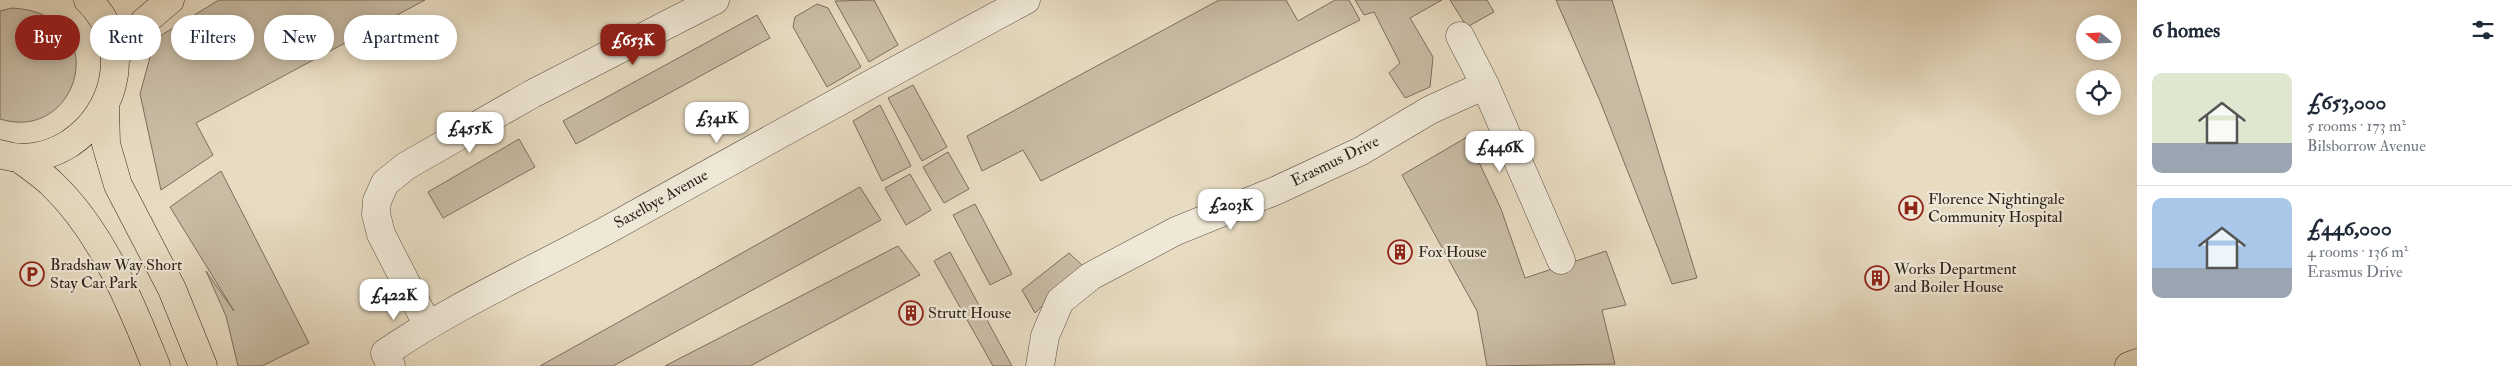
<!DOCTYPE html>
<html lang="en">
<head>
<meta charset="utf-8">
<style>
	:root { --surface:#fff; --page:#f2f2f3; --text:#1f2937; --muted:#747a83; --line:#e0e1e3; --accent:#8f2418 }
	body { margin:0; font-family:"IM FELL Double Pica",serif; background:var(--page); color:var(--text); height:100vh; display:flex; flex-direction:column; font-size:19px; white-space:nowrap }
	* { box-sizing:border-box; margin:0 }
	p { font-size:16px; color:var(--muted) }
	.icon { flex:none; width:28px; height:28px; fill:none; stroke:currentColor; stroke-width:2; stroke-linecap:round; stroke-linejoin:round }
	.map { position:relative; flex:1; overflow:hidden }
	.side { display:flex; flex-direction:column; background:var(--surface); width:375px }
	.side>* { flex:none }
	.banner { position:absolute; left:15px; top:15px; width:475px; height:45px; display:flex; gap:10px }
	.needle { width:32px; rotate:289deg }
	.tools { position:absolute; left:2076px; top:15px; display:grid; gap:10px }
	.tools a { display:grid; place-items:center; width:45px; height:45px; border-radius:50%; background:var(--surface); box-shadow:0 2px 12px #0003; font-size:25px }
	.price { position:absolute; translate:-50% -42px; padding:0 11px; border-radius:10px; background:#fff; color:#222; font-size:16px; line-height:32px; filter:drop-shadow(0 1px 2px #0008) }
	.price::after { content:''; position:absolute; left:50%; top:30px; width:15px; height:11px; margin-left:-8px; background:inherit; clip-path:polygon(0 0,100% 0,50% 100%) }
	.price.active { background:var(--accent); color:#fff }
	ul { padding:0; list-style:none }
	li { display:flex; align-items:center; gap:15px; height:125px; padding:0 15px }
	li+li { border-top:1px solid var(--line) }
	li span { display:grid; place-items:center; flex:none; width:140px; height:100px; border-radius:10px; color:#555 }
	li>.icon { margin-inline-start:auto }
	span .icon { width:60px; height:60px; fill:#fffc; stroke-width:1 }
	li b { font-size:21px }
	h2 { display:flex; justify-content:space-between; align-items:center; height:60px; padding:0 15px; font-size:21px }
	.chip { padding:0 18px; border-radius:22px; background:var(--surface); box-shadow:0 2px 12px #0003; font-size:18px; line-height:45px }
	.chip.active { background:var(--accent); color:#fff }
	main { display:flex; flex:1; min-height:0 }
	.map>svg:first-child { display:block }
	.green { fill:#c8bca5; stroke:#7b6f60 }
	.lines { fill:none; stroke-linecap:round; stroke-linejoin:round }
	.minor-casing { stroke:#5c5045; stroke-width:29 }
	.primary-casing { stroke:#2e221c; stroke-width:29 }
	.minor { stroke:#efe8d7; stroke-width:28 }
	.primary { stroke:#e7dbc1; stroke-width:28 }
	.labels { text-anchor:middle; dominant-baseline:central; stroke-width:4.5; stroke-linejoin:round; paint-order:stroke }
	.street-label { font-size:16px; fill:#2e221c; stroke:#efe8d7 }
	.poi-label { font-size:16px; fill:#2e221c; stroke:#efe8d7; text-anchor:start }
</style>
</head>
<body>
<main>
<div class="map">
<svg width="2137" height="366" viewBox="0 0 2137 366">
	<rect width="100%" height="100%" fill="#e7dbc1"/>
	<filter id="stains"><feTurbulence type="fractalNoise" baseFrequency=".004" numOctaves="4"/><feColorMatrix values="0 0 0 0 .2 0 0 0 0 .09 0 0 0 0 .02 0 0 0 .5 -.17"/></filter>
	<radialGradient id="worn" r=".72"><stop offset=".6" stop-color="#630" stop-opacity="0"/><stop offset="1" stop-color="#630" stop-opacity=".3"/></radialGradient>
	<path class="green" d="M 219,0 L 425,0 L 196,123 L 213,155 L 161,190 L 140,94 L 155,39 Z
		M 874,0 L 898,45 L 869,62 L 835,1 Z
		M 1219,0 L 1286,0 L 1298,21 L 1335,0 L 1349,0 L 1360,20 L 1041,181 L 1023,150 L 982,171 L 967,136 Z
		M 1355,0 L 1442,0 L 1410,18 L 1433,57 L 1430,87 L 1405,98 L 1389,73 L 1400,63 L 1374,12 L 1364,15 Z
		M 1450,0 L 1487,0 L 1494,12 L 1467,27 Z
		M 1556,0 L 1612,0 L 1697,278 L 1672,284 L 1600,101 Z
		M 817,4 L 828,8 L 861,67 L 827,87 L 793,27 L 795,17 Z
		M 12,8 C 116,14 80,144 0,119 L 0,11 Z
		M 757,15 L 770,38 L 576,144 L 563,121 Z
		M 913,85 L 947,147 L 922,161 L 888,98 Z
		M 880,105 L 911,166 L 882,181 L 853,121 Z
		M 1467,137 L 1501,209 L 1525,278 L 1606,251 L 1626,305 L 1602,310 L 1615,364 L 1487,366 L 1477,311 L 1402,175 Z
		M 519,139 L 535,167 L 443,218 L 428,192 Z
		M 948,152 L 969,189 L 944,203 L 923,167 Z
		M 221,171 L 309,343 L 262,366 L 238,366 L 226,316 L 206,271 L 234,311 L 170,207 Z
		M 910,174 L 931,210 L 906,225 L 885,188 Z
		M 860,187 L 881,220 L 613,366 L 540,366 Z
		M 975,204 L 1012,274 L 990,285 L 953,215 Z
		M 898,246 L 920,275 L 750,366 L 665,366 Z
		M 950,252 L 1012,366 L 993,366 L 934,261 Z
		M 1069,253 L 1083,266 L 1035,313 L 1022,290 Z"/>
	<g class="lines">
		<g class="minor-casing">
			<path id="minor" d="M 1460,36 L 1485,85
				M 427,324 L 381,234 L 376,214 L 377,201 L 385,183 L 406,166 L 532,94 L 715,0
				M 391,366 L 385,353 C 455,305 534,270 609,229 C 747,152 886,75 1026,0
				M 1040,366 L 1045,336 L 1060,301 L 1091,276 L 1176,231 L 1275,191 L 1361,151 L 1430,110 L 1485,85 L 1561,260"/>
		</g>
		<g class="primary-casing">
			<path id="primary" d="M 115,57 L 144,22 L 170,0
				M 105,107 L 106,144 L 118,185 L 172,289 L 203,366
				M 0,154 C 23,162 48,157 69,144 C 118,112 133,44 88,0
				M 20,159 C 31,167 43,175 53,185 C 102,232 131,303 156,366
				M 2129,366 L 2137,363"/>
		</g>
		<use href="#minor" class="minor"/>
		<use href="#primary" class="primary"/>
	</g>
	<defs>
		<g id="hospital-ring" transform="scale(1.25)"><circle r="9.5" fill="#efe8d7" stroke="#8f2418" stroke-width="1.5"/><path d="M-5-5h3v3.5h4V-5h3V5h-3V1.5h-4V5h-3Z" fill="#8f2418"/></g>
		<g id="building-ring" transform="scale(1.25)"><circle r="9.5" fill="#efe8d7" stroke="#8f2418" stroke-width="1.5"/><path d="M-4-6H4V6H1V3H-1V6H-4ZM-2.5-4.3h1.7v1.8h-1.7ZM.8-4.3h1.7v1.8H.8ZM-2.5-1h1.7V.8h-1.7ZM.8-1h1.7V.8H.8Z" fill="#8f2418"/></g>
		<g id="parking-ring" transform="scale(1.25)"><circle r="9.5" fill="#efe8d7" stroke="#8f2418" stroke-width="1.5"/><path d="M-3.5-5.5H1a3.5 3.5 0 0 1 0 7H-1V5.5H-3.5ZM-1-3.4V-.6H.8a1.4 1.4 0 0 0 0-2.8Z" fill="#8f2418"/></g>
	</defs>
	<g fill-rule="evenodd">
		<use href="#hospital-ring" x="1911" y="208"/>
		<use href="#building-ring" x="1400" y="252"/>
		<use href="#parking-ring" x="32" y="274"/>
		<use href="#building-ring" x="1877" y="278"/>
		<use href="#building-ring" x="911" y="313"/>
	</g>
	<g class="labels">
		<g class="street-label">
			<text transform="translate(1335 161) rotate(-26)">Erasmus Drive</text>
			<text transform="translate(661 199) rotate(-29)">Saxelbye Avenue</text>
		</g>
		<g class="poi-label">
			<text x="1928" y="199">Florence Nightingale<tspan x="1928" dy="18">Community Hospital</tspan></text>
			<text x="1418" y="252">Fox House</text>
			<text x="50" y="265">Bradshaw Way Short<tspan x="50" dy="18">Stay Car Park</tspan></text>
			<text x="1894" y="269">Works Department<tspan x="1894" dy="18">and Boiler House</tspan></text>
			<text x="928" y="313">Strutt House</text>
		</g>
	</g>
	<rect width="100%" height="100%" filter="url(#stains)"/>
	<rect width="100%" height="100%" fill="url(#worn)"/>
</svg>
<div class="tools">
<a><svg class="needle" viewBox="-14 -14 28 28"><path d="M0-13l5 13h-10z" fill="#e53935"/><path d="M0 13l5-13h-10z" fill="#747a83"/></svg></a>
<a><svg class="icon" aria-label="locate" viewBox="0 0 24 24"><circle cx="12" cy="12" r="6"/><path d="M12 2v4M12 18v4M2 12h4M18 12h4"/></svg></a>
</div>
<b class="price active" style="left:633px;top:66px">£653K</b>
<b class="price" style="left:717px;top:144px">£341K</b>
<b class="price" style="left:470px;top:154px">£455K</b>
<b class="price" style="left:1500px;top:173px">£446K</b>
<b class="price" style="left:1231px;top:231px">£203K</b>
<b class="price" style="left:394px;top:321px">£422K</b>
<div class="banner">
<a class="chip active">Buy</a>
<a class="chip">Rent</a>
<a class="chip">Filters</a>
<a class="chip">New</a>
<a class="chip">Apartment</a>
</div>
</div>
<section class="side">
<h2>6 homes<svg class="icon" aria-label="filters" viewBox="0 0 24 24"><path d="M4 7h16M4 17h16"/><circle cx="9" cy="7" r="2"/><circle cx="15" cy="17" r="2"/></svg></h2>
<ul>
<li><span style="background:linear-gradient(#dfe7d0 70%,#9aa5b1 0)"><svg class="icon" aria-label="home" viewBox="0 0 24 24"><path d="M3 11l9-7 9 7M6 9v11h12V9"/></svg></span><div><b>£653,000</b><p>5 rooms · 173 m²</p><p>Bilsborrow Avenue</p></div></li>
<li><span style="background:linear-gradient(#a9c7e8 70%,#9aa5b1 0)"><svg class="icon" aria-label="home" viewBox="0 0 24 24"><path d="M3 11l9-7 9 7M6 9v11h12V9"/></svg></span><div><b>£446,000</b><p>4 rooms · 136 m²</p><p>Erasmus Drive</p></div></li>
</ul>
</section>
</main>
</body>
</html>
